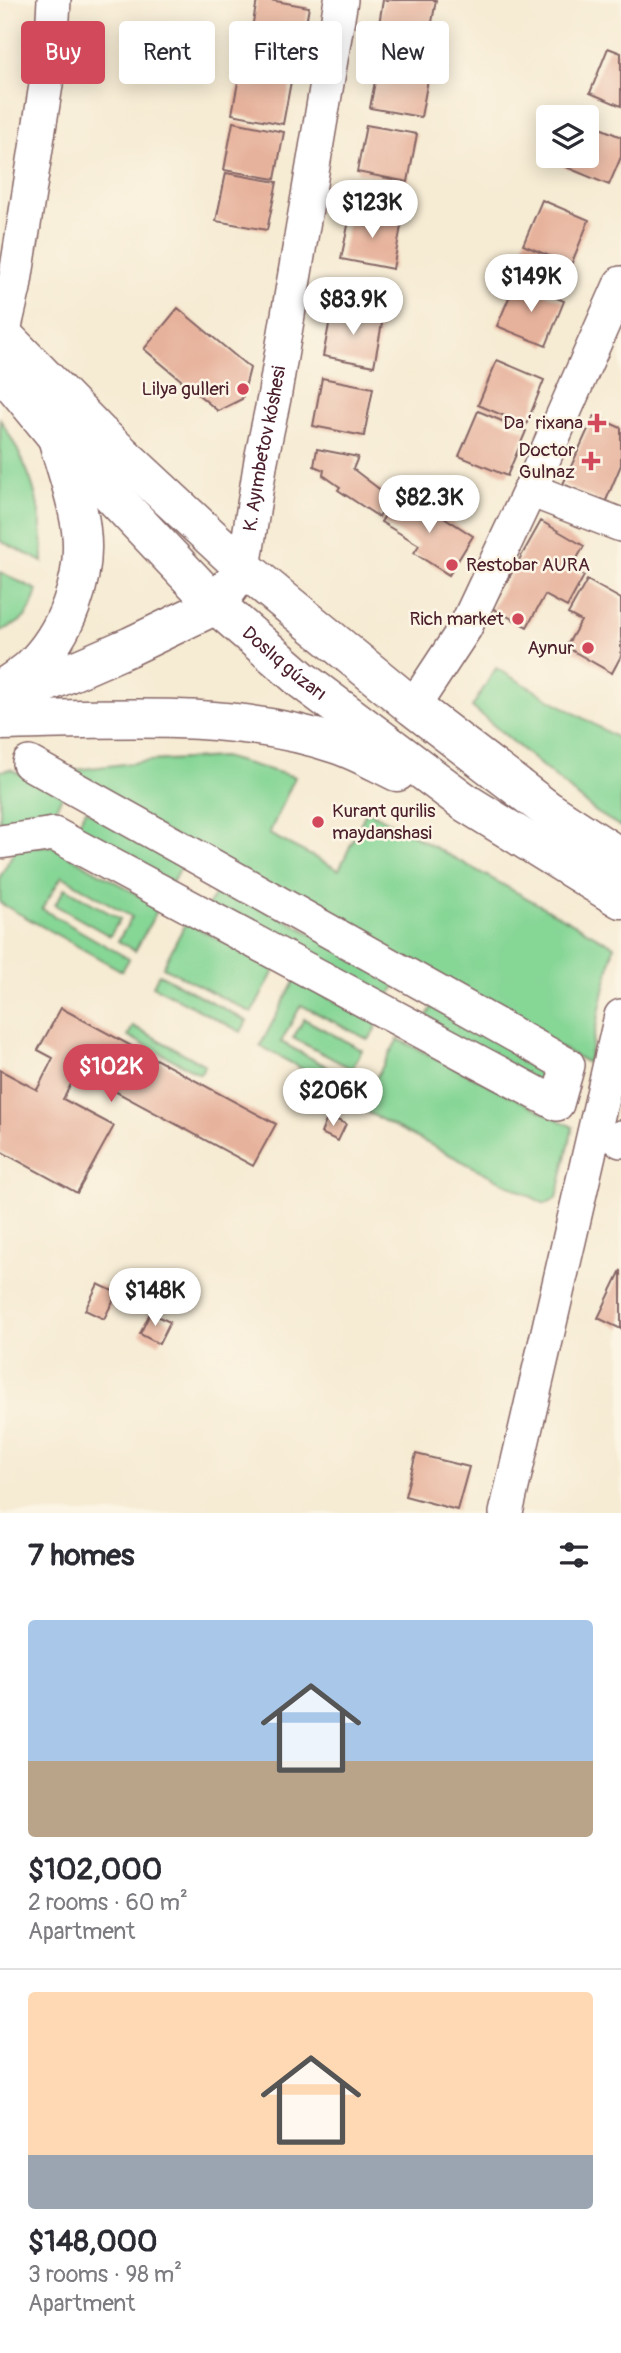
<!DOCTYPE html>
<html lang="en">
<head>
<meta charset="utf-8">
<style>
	:root { --surface:#fff; --page:#f2f2f3; --text:#2b2b33; --muted:#7c7c81; --line:#e1e1e2; --accent:#d1495b }
	body { margin:0; font-family:Pangolin,sans-serif; background:var(--page); color:var(--text); height:100vh; display:flex; flex-direction:column; font-size:26px; white-space:nowrap }
	* { box-sizing:border-box; margin:0 }
	p { font-size:23px; color:var(--muted) }
	.icon { flex:none; width:38px; height:38px; fill:none; stroke:currentColor; stroke-width:2; stroke-linecap:round; stroke-linejoin:round }
	.map { position:relative; height:1513px; overflow:hidden }
	.details { display:flex; flex-direction:column; background:var(--surface); flex:1 }
	.details>* { flex:none }
	.top-card { position:absolute; left:21px; top:21px; width:579px; height:63px; display:flex; gap:14px }
	.buttons { position:absolute; left:536px; top:105px; display:grid; gap:14px }
	.buttons a { display:grid; place-items:center; width:63px; height:63px; border-radius:7px; background:var(--surface); box-shadow:0 4px 18px #0003; font-size:35px }
	.price { position:absolute; translate:-50% -60px; padding:0 16px; border-radius:24px; background:#fff; color:#222; font-size:23px; line-height:46px; filter:drop-shadow(0 2px 4px #0008) }
	.price::after { content:''; position:absolute; left:50%; top:42px; width:21px; height:16px; margin-left:-10px; background:inherit; clip-path:polygon(0 0,100% 0,50% 100%) }
	.price.on { background:var(--accent); color:#fff }
	ul { padding:0; list-style:none }
	li { display:grid; align-content:center; gap:14px; height:371px; padding:0 28px }
	li+li { border-top:2px solid var(--line) }
	li span { display:grid; place-items:center; height:217px; border-radius:7px; color:#555 }
	li>.icon { margin-inline-start:auto }
	span .icon { width:126px; height:126px; fill:#fffc; stroke-width:1 }
	li b { font-size:30px }
	h2 { display:flex; justify-content:space-between; align-items:center; height:84px; padding:0 28px; font-size:30px }
	.pill { padding:0 24px; border-radius:7px; background:var(--surface); box-shadow:0 4px 18px #0003; font-size:24px; line-height:63px }
	.pill.on { background:var(--accent); color:#fff }
	.map>svg:first-child { display:block }
	.green { fill:#86d696; stroke:#687a60; stroke-width:2 }
	.building { fill:#e7b29c }
	.lines { fill:none; stroke-linecap:round; stroke-linejoin:round }
	.minor-casing { stroke:#866666; stroke-width:36 }
	.major-casing { stroke:#866666; stroke-width:41 }
	.minor { stroke:#fff; stroke-width:33 }
	.major { stroke:#fff; stroke-width:38 }
	.poi-dot { fill:#d1495b; stroke:#fcf5e5; stroke-width:2.5 }
	.labels { text-anchor:middle; dominant-baseline:central; stroke-width:5; stroke-linejoin:round; paint-order:stroke }
	.poi-label { font-size:19px; fill:#4a1f2b; stroke:#fcf5e5; text-anchor:end }
	.street-label { font-size:19px; fill:#4a1f2b; stroke:#fcf5e5 }
</style>
</head>
<body>
<div class="map">
<svg width="621" height="1513" viewBox="0 0 621 1513">
	<rect width="100%" height="100%" fill="#fcf5e5"/>
	<filter id="ink" filterUnits="userSpaceOnUse"><feTurbulence type="fractalNoise" baseFrequency=".0143" numOctaves="2"/><feDisplacementMap in="SourceGraphic" scale="14" xChannelSelector="R" yChannelSelector="G"/><feConvolveMatrix kernelMatrix="1 2 1 2 8 2 1 2 1" color-interpolation-filters="sRGB"/></filter>
	<filter id="wash" filterUnits="userSpaceOnUse"><feTurbulence type="fractalNoise" baseFrequency=".00686" numOctaves="4" result="noise"/><feDisplacementMap in="SourceGraphic" scale="28" xChannelSelector="R" yChannelSelector="G"/><feGaussianBlur stdDeviation="1.57" result="paint"/><feColorMatrix in="noise" values="0 0 0 0 0 0 0 0 0 0 0 0 0 0 0 0 0 1.4 0 .05"/><feComposite in="paint" operator="in"/></filter>
	<g filter="url(#wash)">
		<rect width="100%" height="100%" fill="#f6ebd3"/>
		<path class="green" d="M 0,419 C 31,469 43,503 43,562 L 0,541 Z
			M 0,572 L 37,590 C 30,616 25,622 0,631 Z
			M 496,668 L 621,740 L 621,827 L 596,812 L 472,707 Z
			M 223,757 L 295,777 L 269,834 L 339,870 L 367,810 L 614,946 L 588,1063 L 57,772 L 149,761 Z
			M 10,769 L 63,795 L 48,822 L 0,830 L 0,771 Z
			M 86,810 L 183,864 L 170,886 L 73,833 Z
			M 17,846 L 52,846 L 159,907 L 135,951 L 118,941 L 132,917 L 62,876 L 42,909 L 129,959 L 122,971 L 0,903 L 0,877 Z
			M 220,884 L 398,981 L 384,1005 L 207,908 Z
			M 65,888 L 120,919 L 110,936 L 55,905 Z
			M 186,922 L 275,969 L 252,1013 L 163,967 Z
			M 159,974 L 247,1021 L 241,1032 L 153,986 Z
			M 295,980 L 378,1024 L 369,1040 L 301,1005 L 281,1042 L 348,1078 L 341,1090 L 260,1046 Z
			M 435,1001 L 553,1068 L 543,1092 L 422,1025 Z
			M 304,1019 L 362,1050 L 352,1069 L 293,1038 Z
			M 133,1026 L 205,1065 L 200,1074 L 128,1036 Z
			M 398,1039 L 573,1127 L 557,1198 L 545,1204 L 359,1108 Z"/>
		<g id="blocks">
			<path class="building" d="M 257,0 L 270,0 L 309,7 L 300,55 L 249,45 Z
				M 383,0 L 436,0 L 429,39 L 378,30 Z
				M 608,48 L 621,53 L 621,106 L 590,93 Z
				M 379,60 L 430,69 L 421,117 L 370,108 Z
				M 241,66 L 292,76 L 283,124 L 232,114 Z
				M 233,122 L 284,132 L 275,179 L 224,170 Z
				M 586,122 L 621,137 L 621,157 L 609,185 L 561,165 L 565,156 L 586,156 Z
				M 366,125 L 417,134 L 408,182 L 357,172 Z
				M 226,173 L 277,182 L 267,230 L 216,221 Z
				M 542,200 L 589,220 L 571,265 L 523,245 Z
				M 351,211 L 402,221 L 393,269 L 341,259 Z
				M 516,281 L 564,301 L 546,346 L 497,326 Z
				M 178,308 L 250,368 L 242,399 L 218,411 L 144,349 Z
				M 332,309 L 383,318 L 374,366 L 323,356 Z
				M 497,360 L 544,380 L 526,425 L 478,405 Z
				M 322,378 L 373,388 L 364,436 L 313,426 Z
				M 478,411 L 526,431 L 507,476 L 459,456 Z
				M 594,416 L 621,428 L 621,465 L 605,503 L 563,484 Z
				M 317,449 L 358,457 L 353,469 L 391,498 L 379,517 L 338,490 L 340,487 L 323,475 L 324,470 L 314,466 Z
				M 397,496 L 435,520 L 439,514 L 473,536 L 449,575 L 414,553 L 419,545 L 381,522 Z
				M 541,521 L 584,546 L 571,569 L 584,576 L 567,607 L 545,595 L 527,627 L 492,608 Z
				M 587,580 L 621,599 L 621,656 L 612,673 L 566,647 L 581,621 L 568,614 Z
				M 61,1008 L 276,1124 L 253,1166 L 78,1071 L 63,1099 L 114,1126 L 77,1193 L 0,1151 L 0,1070 L 37,1090 L 53,1058 L 38,1050 Z
				M 328,1116 L 346,1124 L 338,1141 L 321,1133 Z
				M 621,1270 L 621,1329 L 598,1318 Z
				M 98,1284 L 117,1293 L 104,1319 L 85,1310 Z
				M 150,1313 L 170,1322 L 159,1344 L 140,1334 Z
				M 416,1454 L 469,1467 L 457,1510 L 405,1496 Z"/>
		</g>
	</g>
	<g filter="url(#ink)">
		<use href="#blocks" fill-opacity="0" stroke="#866666" stroke-width="2"/>
		<g class="lines">
			<g class="minor-casing">
				<g id="minor">
					<path d="M 3,335 L 14,288 L 51,53 L 54,0"/>
					<path d="M 530,490 L 621,525"/>
					<path id="s1" d="M 244,568 L 261,460 L 274,398 L 341,0"/>
					<path d="M 413,707 L 465,628 L 530,490 L 621,283"/>
					<path d="M 0,842 L 54,834 L 557,1104 L 568,1065 L 29,763"/>
					<path d="M 621,1137 L 621,1141"/>
					<path d="M 506,1513 L 621,1016"/>
				</g>
			</g>
			<g class="major-casing">
				<g id="major">
					<path d="M 0,332 L 100,434 L 244,568 L 413,707 L 549,811 L 621,858"/>
					<path id="s2" d="M 0,368 L 56,436 L 216,605 L 302,680 L 466,803 L 621,899"/>
					<path d="M 0,690 C 10,683 22,676 31,668 C 66,634 87,579 81,530 C 78,501 66,470 58,441"/>
					<path d="M 9,699 L 131,646 L 216,605 L 230,586"/>
					<path d="M 0,721 C 110,719 234,709 339,745 C 359,752 378,763 397,772"/>
				</g>
			</g>
			<use href="#minor" class="minor"/>
			<use href="#major" class="major"/>
		</g>
	</g>
	<g class="poi-dot">
		<circle cx="243" cy="389" r="7"/>
		<path d="M593.5 412.5h7v7h7v7h-7v7h-7v-7h-7v-7h7z"/>
		<path d="M587.5 450.5h7v7h7v7h-7v7h-7v-7h-7v-7h7z"/>
		<circle cx="452" cy="565" r="7"/>
		<circle cx="518" cy="619" r="7"/>
		<circle cx="588" cy="648" r="7"/>
		<circle cx="318" cy="822" r="7"/>
	</g>
	<g class="labels">
		<g class="poi-label">
			<text x="229" y="389">Lilya gulleri</text>
			<text x="583" y="423">Daʻrixana</text>
			<text x="575" y="450">Doctor<tspan x="575" dy="22">Gulnaz</tspan></text>
			<text x="466" y="565" text-anchor="start">Restobar AURA</text>
			<text x="504" y="619">Rich market</text>
			<text x="574" y="648">Aynur</text>
			<text x="332" y="811" text-anchor="start">Kurant qurilis<tspan x="332" dy="22">maydanshasi</tspan></text>
		</g>
		<g class="street-label">
			<text stroke="none"><textPath href="#s1" startOffset="121">K. Ayımbetov kóshesi</textPath></text>
			<text stroke="none"><textPath href="#s2" startOffset="411">Doslıq gúzarı</textPath></text>
		</g>
	</g>
</svg>
<div class="buttons">
<a><svg class="icon" aria-label="layers" viewBox="0 0 24 24"><path d="M12 4l9 5-9 5-9-5zM3 14l9 5 9-5"/></svg></a>
</div>
<b class="price" style="left:372px;top:240px">$123K</b>
<b class="price" style="left:531px;top:314px">$149K</b>
<b class="price" style="left:353px;top:337px">$83.9K</b>
<b class="price" style="left:429px;top:535px">$82.3K</b>
<b class="price on" style="left:111px;top:1104px">$102K</b>
<b class="price" style="left:333px;top:1128px">$206K</b>
<b class="price" style="left:155px;top:1328px">$148K</b>
<div class="top-card">
<a class="pill on">Buy</a>
<a class="pill">Rent</a>
<a class="pill">Filters</a>
<a class="pill">New</a>
</div>
</div>
<section class="details">
<h2>7 homes<svg class="icon" aria-label="filters" viewBox="0 0 24 24"><path d="M4 7h16M4 17h16"/><circle cx="9" cy="7" r="2"/><circle cx="15" cy="17" r="2"/></svg></h2>
<ul>
<li><span style="background:linear-gradient(#a9c7e8 65%,#b9a48a 0)"><svg class="icon" aria-label="home" viewBox="0 0 24 24"><path d="M3 11l9-7 9 7M6 9v11h12V9"/></svg></span><div><b>$102,000</b><p>2 rooms · 60 m²</p><p>Apartment</p></div></li>
<li><span style="background:linear-gradient(#ffd9b3 75%,#9aa5b1 0)"><svg class="icon" aria-label="home" viewBox="0 0 24 24"><path d="M3 11l9-7 9 7M6 9v11h12V9"/></svg></span><div><b>$148,000</b><p>3 rooms · 98 m²</p><p>Apartment</p></div></li>
</ul>
</section>
</body>
</html>
